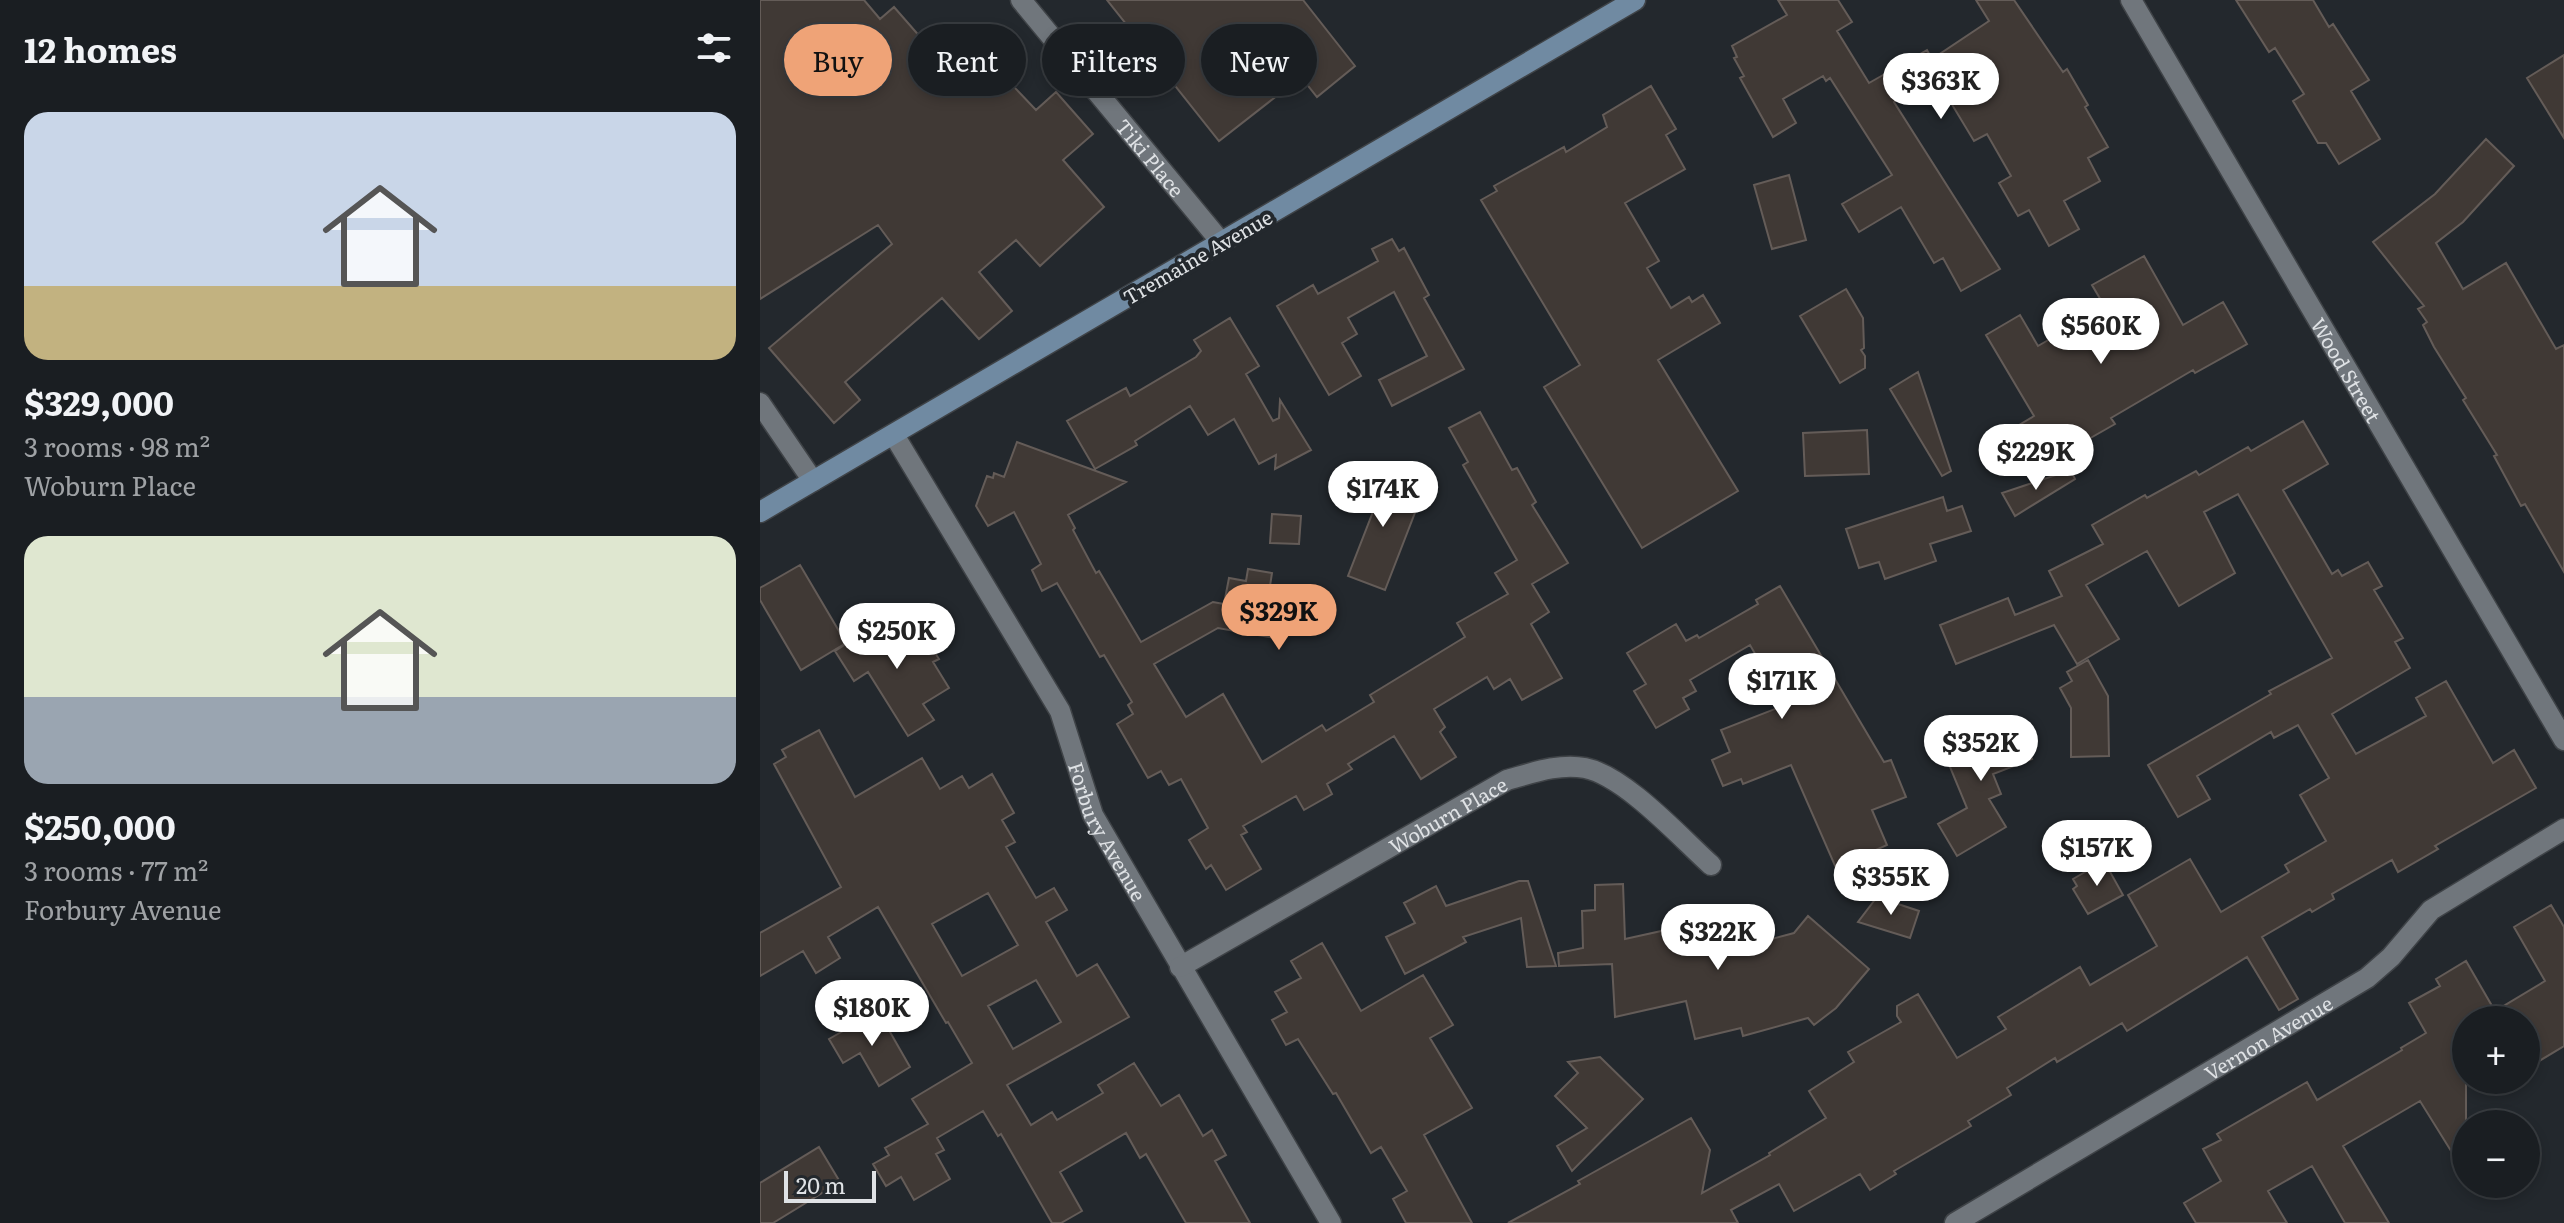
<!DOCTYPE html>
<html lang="en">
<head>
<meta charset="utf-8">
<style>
	:root { --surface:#1a1e22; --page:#272b2f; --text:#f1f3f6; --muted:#9fa2a5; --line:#383c40; --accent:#efa377 }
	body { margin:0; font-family:Literata,serif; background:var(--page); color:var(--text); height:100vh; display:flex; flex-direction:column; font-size:30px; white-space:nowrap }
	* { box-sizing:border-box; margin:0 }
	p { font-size:26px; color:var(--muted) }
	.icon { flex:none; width:44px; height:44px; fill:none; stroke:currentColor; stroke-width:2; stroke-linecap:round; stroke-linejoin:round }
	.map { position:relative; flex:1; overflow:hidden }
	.drawer { display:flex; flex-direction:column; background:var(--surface); width:760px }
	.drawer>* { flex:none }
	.guide { position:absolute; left:24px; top:24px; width:760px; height:72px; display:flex; gap:16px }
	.fabs { position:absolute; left:1692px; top:1006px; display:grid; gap:16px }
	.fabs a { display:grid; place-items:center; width:88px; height:88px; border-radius:50%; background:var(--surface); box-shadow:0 4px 12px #0003,0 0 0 2px var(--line); font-size:40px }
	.scale { position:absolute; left:24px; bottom:20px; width:92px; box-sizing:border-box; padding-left:8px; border:4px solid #dfe2e5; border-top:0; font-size:22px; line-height:28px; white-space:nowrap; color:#dfe2e5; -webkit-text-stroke:6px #23282d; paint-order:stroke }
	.price { position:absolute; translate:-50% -68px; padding:0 18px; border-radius:28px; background:#fff; color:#222; font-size:26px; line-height:52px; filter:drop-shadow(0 2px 4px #0008) }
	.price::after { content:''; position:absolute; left:50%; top:48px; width:24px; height:18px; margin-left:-12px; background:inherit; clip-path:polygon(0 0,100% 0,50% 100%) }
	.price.selected { background:var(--accent); color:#111 }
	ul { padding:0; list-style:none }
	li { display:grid; align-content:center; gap:16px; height:424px; padding:0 24px }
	li span { display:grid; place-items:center; height:248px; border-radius:24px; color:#555 }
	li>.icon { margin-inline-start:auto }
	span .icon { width:144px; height:144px; fill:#fffc; stroke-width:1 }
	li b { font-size:34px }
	h2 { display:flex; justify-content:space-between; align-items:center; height:96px; padding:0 24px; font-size:34px }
	.chip { padding:0 28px; border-radius:36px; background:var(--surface); box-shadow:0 4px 12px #0003,0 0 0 2px var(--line); font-size:28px; line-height:72px }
	.chip.selected { background:var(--accent); color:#111 }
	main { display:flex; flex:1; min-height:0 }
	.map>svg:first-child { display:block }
	.building { fill:#403935; stroke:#645c58; stroke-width:2; fill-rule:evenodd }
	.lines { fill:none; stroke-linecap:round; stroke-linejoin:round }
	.minor-casing { stroke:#3f4347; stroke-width:23 }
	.tertiary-casing { stroke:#3f4347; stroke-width:23 }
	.secondary-casing { stroke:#3f4347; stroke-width:23 }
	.minor { stroke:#70767c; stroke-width:20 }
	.tertiary { stroke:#70767c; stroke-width:20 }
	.secondary { stroke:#708aa2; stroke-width:20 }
	.labels { text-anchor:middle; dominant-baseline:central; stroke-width:8; stroke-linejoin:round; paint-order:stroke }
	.street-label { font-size:20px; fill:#dfe2e5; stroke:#23282d }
</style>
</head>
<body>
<main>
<section class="drawer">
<h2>12 homes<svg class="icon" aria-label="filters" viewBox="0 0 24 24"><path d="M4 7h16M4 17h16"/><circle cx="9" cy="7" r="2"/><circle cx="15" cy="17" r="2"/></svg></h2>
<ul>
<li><span style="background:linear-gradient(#c9d6e8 70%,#c2b280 0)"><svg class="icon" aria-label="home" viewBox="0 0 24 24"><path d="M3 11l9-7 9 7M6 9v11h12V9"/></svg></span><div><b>$329,000</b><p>3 rooms · 98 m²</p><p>Woburn Place</p></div></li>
<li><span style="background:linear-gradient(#dfe7d0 65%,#9aa5b1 0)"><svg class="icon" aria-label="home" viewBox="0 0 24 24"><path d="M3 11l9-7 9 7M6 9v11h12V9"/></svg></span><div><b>$250,000</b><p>3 rooms · 77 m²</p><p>Forbury Avenue</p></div></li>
</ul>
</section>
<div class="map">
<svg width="1804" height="1223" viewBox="0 0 1804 1223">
	<rect width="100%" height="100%" fill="#23282d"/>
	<path class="building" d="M 0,0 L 104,0 L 120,19 L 134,7 L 210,94 L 237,69 L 276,110 L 296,92 L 333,134 L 303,160 L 344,207 L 280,266 L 256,240 L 219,272 L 252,311 L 219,339 L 182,298 L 85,382 L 100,400 L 74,423 L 9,348 L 132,244 L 118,225 L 0,299 Z
		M 347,0 L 543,0 L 595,66 L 557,97 L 541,77 L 459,141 Z
		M 1018,0 L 1078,0 L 1092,22 L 1077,31 L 1109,83 L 1167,50 L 1172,59 L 1229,21 L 1216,0 L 1254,0 L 1303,72 L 1307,69 L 1328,105 L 1325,107 L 1348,147 L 1328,158 L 1340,181 L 1304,201 L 1319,229 L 1289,246 L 1269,210 L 1258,216 L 1239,183 L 1251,176 L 1227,134 L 1214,141 L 1176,78 L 1134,102 L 1240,269 L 1201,291 L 1183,258 L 1174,263 L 1141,207 L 1099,232 L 1082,204 L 1132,175 L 1070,78 L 1066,81 L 1063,76 L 1023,99 L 1036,123 L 1013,137 L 980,78 L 984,76 L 974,58 L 977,57 L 972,46 L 1027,15 Z
		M 1476,0 L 1553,0 L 1569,27 L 1573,24 L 1609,80 L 1591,91 L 1620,139 L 1579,164 L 1566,143 L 1558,143 L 1533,101 L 1544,94 L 1515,48 L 1509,52 Z
		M 1804,55 L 1804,138 L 1767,78 Z
		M 891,86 L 916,129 L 906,135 L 925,169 L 865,203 L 899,261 L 887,268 L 911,308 L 929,297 L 932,302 L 943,295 L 960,323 L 898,360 L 978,491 L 882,548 L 784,387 L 820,365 L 721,200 L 737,191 L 734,186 L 804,147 L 806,152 L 847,127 L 843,115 Z
		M 1726,139 L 1754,166 L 1703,222 L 1676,243 L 1703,289 L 1746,263 L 1796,349 L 1804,345 L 1804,572 L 1765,504 L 1761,506 L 1734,456 L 1737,455 L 1703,400 L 1706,398 L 1674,347 L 1663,325 L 1667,322 L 1658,309 L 1664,306 L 1613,242 L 1675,194 Z
		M 1029,175 L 1046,240 L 1012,249 L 994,185 Z
		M 632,239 L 639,251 L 644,248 L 669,295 L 664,298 L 704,369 L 632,406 L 619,380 L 667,356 L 634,292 L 588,318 L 597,334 L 582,343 L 601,376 L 569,395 L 517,306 L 553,285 L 558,294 L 618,261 L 612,249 Z
		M 1384,256 L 1423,325 L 1463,302 L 1487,344 L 1435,373 L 1433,370 L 1351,418 L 1355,424 L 1306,452 L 1311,459 L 1271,483 L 1269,467 L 1234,469 L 1222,447 L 1274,416 L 1226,335 L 1260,315 L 1278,346 L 1345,307 L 1332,285 Z
		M 1086,289 L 1103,318 L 1104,348 L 1101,350 L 1105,356 L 1105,368 L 1080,383 L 1040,316 Z
		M 470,318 L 499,366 L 486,374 L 513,421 L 519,418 L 520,400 L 551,450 L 515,469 L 516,455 L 499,464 L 474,419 L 448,435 L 430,406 L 375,441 L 377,445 L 335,469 L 307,421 L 366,388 L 370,396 L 436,357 L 441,351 L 434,340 Z
		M 1158,372 L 1191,471 L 1182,476 L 1130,389 Z
		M 720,412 L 752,470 L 757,468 L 776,502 L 772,505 L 808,563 L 772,584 L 789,612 L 771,624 L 802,678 L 762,700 L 750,679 L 734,689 L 727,677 L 674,709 L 685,727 L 680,732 L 696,757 L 661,779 L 634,736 L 588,764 L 592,769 L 567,784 L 572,794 L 544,810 L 536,796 L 483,826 L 487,832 L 481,835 L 501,869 L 466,890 L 451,865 L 446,869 L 429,840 L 448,828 L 421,779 L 409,785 L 401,771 L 388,778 L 357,724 L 373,714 L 368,705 L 372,702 L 344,655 L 340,657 L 297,583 L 282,591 L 272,570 L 281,564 L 254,512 L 228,526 L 216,506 L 227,476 L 233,478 L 234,473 L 244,477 L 257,442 L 366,482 L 308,515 L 315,528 L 313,530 L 336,573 L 339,571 L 381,642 L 453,602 L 464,604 L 469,578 L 486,581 L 488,569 L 512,573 L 507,605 L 521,607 L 515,638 L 458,628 L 394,664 L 426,717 L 463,694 L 502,762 L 562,725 L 566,731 L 614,702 L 610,695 L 705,637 L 697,623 L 748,594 L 735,573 L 757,560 L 703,465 L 708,462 L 689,428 Z
		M 1543,421 L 1568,464 L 1523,490 L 1572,574 L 1578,570 L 1582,576 L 1608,562 L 1622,586 L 1614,590 L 1643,638 L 1635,642 L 1650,668 L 1572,714 L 1596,754 L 1666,716 L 1656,698 L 1686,681 L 1733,763 L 1754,750 L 1776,788 L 1675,846 L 1678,849 L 1638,872 L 1632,860 L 1572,894 L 1574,899 L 1552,912 L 1550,909 L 1502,937 L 1538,999 L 1519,1010 L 1487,957 L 1367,1031 L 1362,1023 L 1297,1062 L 1295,1058 L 1247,1088 L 1251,1095 L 1208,1121 L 1211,1126 L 1134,1171 L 1136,1174 L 1110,1190 L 1100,1174 L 1034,1211 L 1019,1184 L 971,1210 L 978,1223 L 748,1223 L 820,1184 L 818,1181 L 931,1118 L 950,1150 L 942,1193 L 1010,1155 L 1009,1153 L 1066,1118 L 1049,1091 L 1094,1062 L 1088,1052 L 1141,1022 L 1137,1016 L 1137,1006 L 1158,994 L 1197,1058 L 1246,1029 L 1238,1017 L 1320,967 L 1330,985 L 1397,946 L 1368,895 L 1430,859 L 1461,912 L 1529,872 L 1525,865 L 1566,841 L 1540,795 L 1569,778 L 1538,725 L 1514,738 L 1511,732 L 1437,776 L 1450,799 L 1418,817 L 1388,765 L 1511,694 L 1509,691 L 1572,658 L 1478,494 L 1444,512 L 1475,573 L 1419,606 L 1387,551 L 1326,585 L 1359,639 L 1317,664 L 1294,625 L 1196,664 L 1180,625 L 1248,598 L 1255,615 L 1302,596 L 1289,571 L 1343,544 L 1332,525 L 1385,495 L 1387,498 L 1436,471 L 1439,475 L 1488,447 L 1491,451 Z
		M 1107,430 L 1109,474 L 1045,476 L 1043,433 Z
		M 630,464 L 656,510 L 625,590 L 588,576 L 616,504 L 603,480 Z
		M 1311,470 L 1315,479 L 1255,516 L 1242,493 Z
		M 1183,497 L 1187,511 L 1202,506 L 1211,531 L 1170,544 L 1176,561 L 1125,579 L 1119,562 L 1099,568 L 1086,529 Z
		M 512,514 L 541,516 L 539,544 L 510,543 Z
		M 40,565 L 86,643 L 41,670 L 0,600 L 0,588 Z
		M 1020,586 L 1124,762 L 1131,760 L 1146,797 L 1112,810 L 1127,845 L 1076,868 L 1031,765 L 983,784 L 981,779 L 963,786 L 952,760 L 970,752 L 961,730 L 1025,705 L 990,645 L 930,680 L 936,691 L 923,698 L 929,709 L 896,728 L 874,691 L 886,684 L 867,653 L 916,624 L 926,641 L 937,635 L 939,638 L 998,604 L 996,600 Z
		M 144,619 L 158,641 L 165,637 L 179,659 L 173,662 L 189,688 L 163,704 L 174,720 L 148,736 L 108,672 L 94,681 L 75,651 L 113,627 L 118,635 Z
		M 1328,660 L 1348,696 L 1349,756 L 1311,757 L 1311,708 L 1300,688 L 1312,681 L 1307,672 Z
		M 1256,720 L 1272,759 L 1233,774 L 1241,794 L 1229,799 L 1246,827 L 1197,856 L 1178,824 L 1207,808 L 1183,750 Z
		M 59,730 L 95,797 L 162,758 L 180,789 L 202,776 L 209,788 L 232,774 L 254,813 L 242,820 L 255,842 L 246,847 L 276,898 L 294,888 L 307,910 L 286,922 L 317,976 L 337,964 L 369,1017 L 247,1085 L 271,1125 L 292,1112 L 297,1120 L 343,1093 L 338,1085 L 374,1063 L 401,1106 L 419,1095 L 443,1136 L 452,1130 L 466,1155 L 455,1161 L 490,1223 L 426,1223 L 386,1154 L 380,1158 L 366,1133 L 300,1172 L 322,1211 L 301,1223 L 292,1223 L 241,1134 L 238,1136 L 223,1111 L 177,1138 L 184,1150 L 176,1154 L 190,1179 L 154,1200 L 141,1177 L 126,1186 L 113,1164 L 129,1155 L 125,1148 L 168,1124 L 152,1099 L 212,1063 L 188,1022 L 186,1023 L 118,907 L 68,937 L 80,958 L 56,973 L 43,951 L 0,976 L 0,933 L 81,887 L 14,764 L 26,757 L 22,750 ZM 228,893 L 258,945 L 202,976 L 172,924 ZM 276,980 L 301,1022 L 253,1049 L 228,1006 Z
		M 1344,861 L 1363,895 L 1328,914 L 1313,889 L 1317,886 L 1313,879 Z
		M 759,881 L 768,881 L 796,966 L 767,967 L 761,918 L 703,937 L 706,942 L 645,974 L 626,937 L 655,923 L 644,903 L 676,886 L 686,906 Z
		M 863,884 L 865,939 L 915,928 L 919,946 L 943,941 L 945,949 L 983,939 L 985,946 L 1034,933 L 1048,916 L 1109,969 L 1076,1008 L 1054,1025 L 1048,1018 L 983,1036 L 981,1028 L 935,1039 L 926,1001 L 855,1017 L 852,964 L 799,966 L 798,953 L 823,948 L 822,911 L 835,910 L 835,885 Z
		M 1117,897 L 1159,911 L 1150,938 L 1098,922 Z
		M 1791,905 L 1804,927 L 1804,1046 L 1766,1069 L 1766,1020 L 1706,1020 L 1706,1175 L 1660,1101 L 1583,1146 L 1629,1223 L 1585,1223 L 1552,1166 L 1508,1191 L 1527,1223 L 1436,1223 L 1424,1203 L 1461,1181 L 1443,1149 L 1461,1140 L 1457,1134 L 1547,1082 L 1557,1100 L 1642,1050 L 1641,1048 L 1666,1033 L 1649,1003 L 1680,986 L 1676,979 L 1706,961 L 1735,1011 L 1785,981 L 1754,927 Z
		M 562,943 L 601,1011 L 663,975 L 693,1025 L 670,1038 L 712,1108 L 664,1135 L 712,1223 L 646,1223 L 633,1199 L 647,1191 L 621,1147 L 611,1153 L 576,1093 L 573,1094 L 538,1039 L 526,1045 L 512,1020 L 527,1012 L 515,992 L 541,978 L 531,961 Z
		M 118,1011 L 150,1067 L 119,1086 L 100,1053 L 83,1063 L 69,1039 Z
		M 840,1057 L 883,1099 L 812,1171 L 797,1146 L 827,1128 L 795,1096 L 818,1073 L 808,1062 Z
		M 59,1147 L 80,1182 L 13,1223 L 0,1223 L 0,1183 Z"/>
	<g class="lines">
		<g class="minor-casing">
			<g id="minor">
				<path id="s1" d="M 261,0 L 461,242"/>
				<path d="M 0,403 L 53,481"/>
				<path id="s2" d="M 134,435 L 300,711 L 333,815 L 571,1223"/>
				<path id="s3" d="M 420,967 L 747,780 C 772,773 799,763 825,768 C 865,776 920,837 951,865"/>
				<path id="s4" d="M 1195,1223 L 1607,978 L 1631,957 L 1671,910 L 1804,829"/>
			</g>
		</g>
		<g class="tertiary-casing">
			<g id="tertiary">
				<path id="s5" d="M 1371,0 L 1804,740"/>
			</g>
		</g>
		<g class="secondary-casing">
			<path id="secondary" d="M 0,512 L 875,0"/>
		</g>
		<use href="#minor" class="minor"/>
		<use href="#tertiary" class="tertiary"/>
		<use href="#secondary" class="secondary"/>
	</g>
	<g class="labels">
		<g class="street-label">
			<text stroke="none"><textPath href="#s1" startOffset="204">Tiki Place</textPath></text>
			<text transform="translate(437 256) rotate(-30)">Tremaine Avenue</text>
			<text stroke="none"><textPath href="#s5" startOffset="428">Wood Street</textPath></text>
			<text stroke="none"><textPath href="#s3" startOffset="308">Woburn Place</textPath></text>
			<text stroke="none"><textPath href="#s2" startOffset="452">Forbury Avenue</textPath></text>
			<text stroke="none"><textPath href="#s4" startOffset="364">Vernon Avenue</textPath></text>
		</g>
	</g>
</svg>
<div class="fabs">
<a>+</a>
<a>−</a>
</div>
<div class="scale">20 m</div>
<b class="price" style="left:1181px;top:121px">$363K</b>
<b class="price" style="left:1341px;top:366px">$560K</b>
<b class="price" style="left:1276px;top:492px">$229K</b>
<b class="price" style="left:623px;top:529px">$174K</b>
<b class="price selected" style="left:519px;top:652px">$329K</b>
<b class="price" style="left:137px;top:671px">$250K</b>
<b class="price" style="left:1022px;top:721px">$171K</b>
<b class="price" style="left:1221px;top:783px">$352K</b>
<b class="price" style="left:1337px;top:888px">$157K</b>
<b class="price" style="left:1131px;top:917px">$355K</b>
<b class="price" style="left:958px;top:972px">$322K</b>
<b class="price" style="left:112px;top:1048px">$180K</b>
<div class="guide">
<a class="chip selected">Buy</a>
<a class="chip">Rent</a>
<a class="chip">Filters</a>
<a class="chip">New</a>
</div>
</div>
</main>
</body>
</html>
